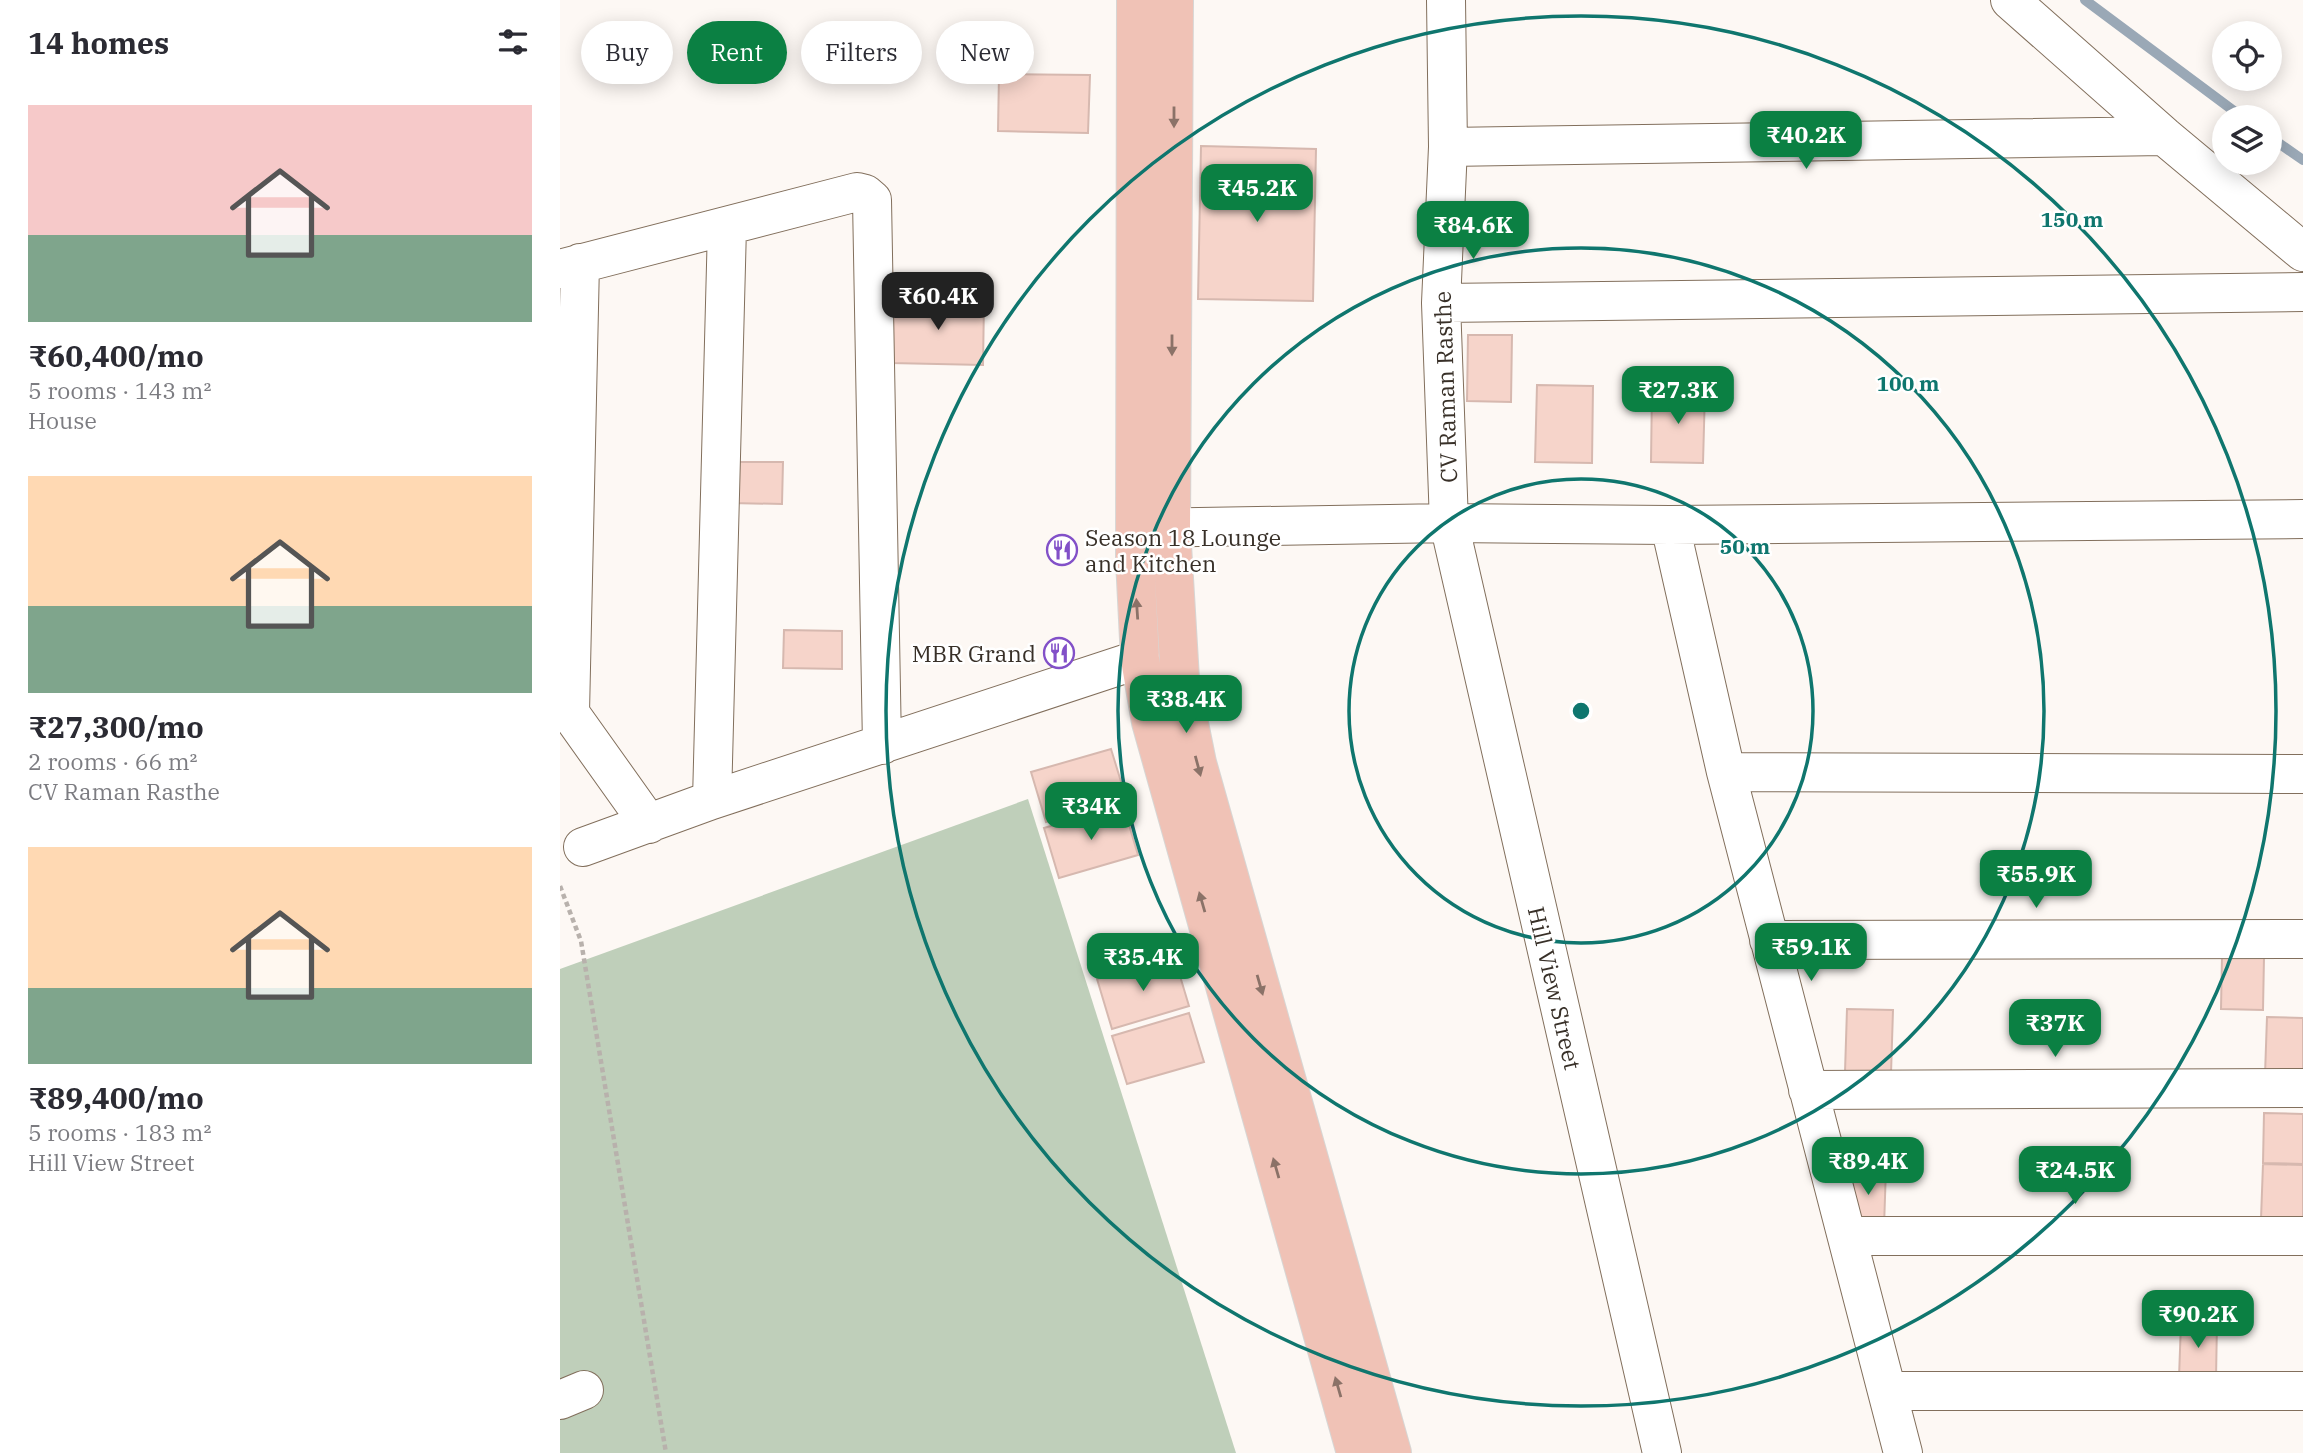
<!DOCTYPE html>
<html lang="en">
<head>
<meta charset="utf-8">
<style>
	:root { --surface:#fff; --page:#f7f7f7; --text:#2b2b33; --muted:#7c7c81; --accent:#0b8043 }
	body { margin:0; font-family:"IBM Plex Serif",serif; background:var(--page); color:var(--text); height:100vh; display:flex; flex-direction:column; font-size:26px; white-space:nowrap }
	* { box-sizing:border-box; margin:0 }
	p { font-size:23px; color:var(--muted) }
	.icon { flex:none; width:38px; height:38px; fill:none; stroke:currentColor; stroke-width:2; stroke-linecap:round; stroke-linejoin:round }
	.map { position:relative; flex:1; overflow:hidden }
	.details { display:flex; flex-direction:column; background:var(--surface); width:560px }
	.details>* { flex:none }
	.banner { position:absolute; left:21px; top:21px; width:665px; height:63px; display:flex; gap:14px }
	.controls { position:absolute; left:1652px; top:21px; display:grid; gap:14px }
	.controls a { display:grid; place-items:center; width:70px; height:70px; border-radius:50%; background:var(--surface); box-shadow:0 4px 18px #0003; font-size:35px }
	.price { position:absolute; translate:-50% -60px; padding:0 16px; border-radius:14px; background:var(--accent); color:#fff; font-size:23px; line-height:46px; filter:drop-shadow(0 2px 4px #0008) }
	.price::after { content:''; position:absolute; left:50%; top:42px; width:21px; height:16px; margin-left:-10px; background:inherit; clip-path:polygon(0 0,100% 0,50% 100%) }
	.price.current { background:#222; color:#fff }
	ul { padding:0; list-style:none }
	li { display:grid; align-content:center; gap:14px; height:371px; padding:0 28px }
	li span { display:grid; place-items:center; height:217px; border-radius:0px; color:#555 }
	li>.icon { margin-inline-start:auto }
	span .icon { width:126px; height:126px; fill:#fffc; stroke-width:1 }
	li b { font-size:30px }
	h2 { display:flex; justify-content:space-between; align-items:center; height:84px; padding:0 28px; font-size:30px }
	.chip { padding:0 24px; border-radius:32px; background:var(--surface); box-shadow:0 4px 18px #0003; font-size:24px; line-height:63px }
	.chip.current { background:var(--accent); color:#fff }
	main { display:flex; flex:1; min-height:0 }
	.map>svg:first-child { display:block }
	.green { fill:#bfcfba }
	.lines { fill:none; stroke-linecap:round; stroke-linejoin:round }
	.stream { stroke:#9aa8b6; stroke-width:10 }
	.building { fill:#f6d4ca; stroke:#d6b8af; stroke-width:2 }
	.minor-casing { stroke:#826f5c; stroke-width:40 }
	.major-casing { stroke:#d7d6d4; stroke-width:40 }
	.path { stroke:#b8b1ac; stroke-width:4.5; stroke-dasharray:5 3.5; stroke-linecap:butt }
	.minor { stroke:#fff; stroke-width:38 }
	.major { stroke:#f0c2b6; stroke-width:38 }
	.oneway { fill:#8b7268 }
	.ring { fill:none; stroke:#0f766e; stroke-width:3.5 }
	.labels { text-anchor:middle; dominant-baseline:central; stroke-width:5; stroke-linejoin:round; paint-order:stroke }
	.street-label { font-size:23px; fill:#383028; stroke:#fff }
	.poi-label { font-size:23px; fill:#383028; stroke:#fff; text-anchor:start }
	.centre { fill:#0f766e; stroke:#fff; stroke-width:3.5 }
	.ring-label { font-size:21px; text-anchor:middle; font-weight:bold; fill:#0f766e; stroke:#fff; stroke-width:5; stroke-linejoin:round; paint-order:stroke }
</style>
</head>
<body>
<main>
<section class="details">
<h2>14 homes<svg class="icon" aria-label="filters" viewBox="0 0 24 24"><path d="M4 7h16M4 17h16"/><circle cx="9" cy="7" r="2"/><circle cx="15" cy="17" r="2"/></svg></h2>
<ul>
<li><span style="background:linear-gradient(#f6c9c9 60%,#7fa58c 0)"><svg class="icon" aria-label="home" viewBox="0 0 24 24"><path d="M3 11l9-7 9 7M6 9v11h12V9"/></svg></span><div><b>₹60,400/mo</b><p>5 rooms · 143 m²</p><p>House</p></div></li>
<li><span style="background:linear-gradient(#ffd9b3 60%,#7fa58c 0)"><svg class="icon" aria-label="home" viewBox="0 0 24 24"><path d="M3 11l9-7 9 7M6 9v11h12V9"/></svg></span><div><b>₹27,300/mo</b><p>2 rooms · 66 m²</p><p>CV Raman Rasthe</p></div></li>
<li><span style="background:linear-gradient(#ffd9b3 65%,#7fa58c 0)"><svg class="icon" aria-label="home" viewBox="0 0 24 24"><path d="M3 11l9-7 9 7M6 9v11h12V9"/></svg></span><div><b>₹89,400/mo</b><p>5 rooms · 183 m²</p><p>Hill View Street</p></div></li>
</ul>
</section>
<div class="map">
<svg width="1743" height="1453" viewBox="0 0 1743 1453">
	<rect width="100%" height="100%" fill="#fdf8f4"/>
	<path class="green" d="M 468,799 L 676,1453 L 0,1453 L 0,969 Z"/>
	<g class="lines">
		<path class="stream" d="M 1525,0 L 1682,117
			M 1710,137 L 1743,160"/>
	</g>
	<path class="building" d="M 439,74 L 530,75 L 528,133 L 438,131 Z
		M 641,146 L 756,149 L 753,301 L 638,299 Z
		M 332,299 L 424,301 L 423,365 L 331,363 Z
		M 908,335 L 952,335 L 951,402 L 907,401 Z
		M 977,385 L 1033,386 L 1032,463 L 975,462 Z
		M 1092,388 L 1145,390 L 1143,463 L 1091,462 Z
		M 172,462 L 223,462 L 222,504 L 171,503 Z
		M 224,630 L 282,631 L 282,669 L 223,668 Z
		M 551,749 L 566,798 L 486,822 L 471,772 Z
		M 563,805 L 578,855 L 499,878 L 484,828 Z
		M 614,956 L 629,1006 L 552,1029 L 537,979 Z
		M 1662,956 L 1704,957 L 1703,1010 L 1661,1009 Z
		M 1287,1009 L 1333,1010 L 1331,1074 L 1285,1072 Z
		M 629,1013 L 644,1062 L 567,1084 L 552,1036 Z
		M 1707,1017 L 1743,1018 L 1743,1076 L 1705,1075 Z
		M 1704,1113 L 1743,1114 L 1743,1164 L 1703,1163 Z
		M 1703,1164 L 1743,1165 L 1743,1220 L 1701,1219 Z
		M 1292,1167 L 1326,1168 L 1324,1227 L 1290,1226 Z
		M 1621,1322 L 1657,1322 L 1656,1379 L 1619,1378 Z"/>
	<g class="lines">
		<g class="minor-casing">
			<path id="minor" d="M 886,0 L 888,147 L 881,303 L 889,523 L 1102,1453
				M 1450,0 L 1604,136 L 1743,252
				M 888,147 L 1604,136
				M 0,269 L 297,192 L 305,194 L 312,200 L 322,745
				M 881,303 L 1743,292
				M 1110,525 L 1166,772 L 1343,1453
				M 580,528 L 889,523 L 1110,525 L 1743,519
				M 0,699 L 89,824
				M 10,713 L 20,263
				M 1166,772 L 1743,774
				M 152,800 L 167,227
				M 23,847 L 152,800 L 580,659
				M 1209,940 L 1743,939
				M 1248,1090 L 1743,1088
				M 1287,1236 L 1743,1236
				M 1327,1391 L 1743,1391
				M 0,1400 L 24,1390"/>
		</g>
		<g class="major-casing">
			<path id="major" d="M 576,0 L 575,560 L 580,659 L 591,722 L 796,1453
				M 614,0 L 611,528 L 620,679 L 637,763 L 832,1453"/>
		</g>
		<path class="path" d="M 0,886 L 21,941 L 106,1453"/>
		<use href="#minor" class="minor"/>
		<use href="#major" class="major"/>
	</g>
	<defs><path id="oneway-solid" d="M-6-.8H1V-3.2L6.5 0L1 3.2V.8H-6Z" transform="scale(1.75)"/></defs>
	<g class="oneway">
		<use href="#oneway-solid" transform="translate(614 117) rotate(90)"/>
		<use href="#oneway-solid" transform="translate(612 345) rotate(90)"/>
		<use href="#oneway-solid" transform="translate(577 609) rotate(-94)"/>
		<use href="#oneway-solid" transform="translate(638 766) rotate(75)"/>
		<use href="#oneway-solid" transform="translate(642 902) rotate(-106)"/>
		<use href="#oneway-solid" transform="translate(700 985) rotate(74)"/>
		<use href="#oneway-solid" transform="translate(716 1168) rotate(-106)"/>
		<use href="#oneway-solid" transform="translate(778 1387) rotate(-106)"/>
	</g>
	<g class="ring">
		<circle cx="1021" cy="711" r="232"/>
		<circle cx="1021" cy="711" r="463"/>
		<circle cx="1021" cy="711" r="695"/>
	</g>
	<defs>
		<g id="restaurant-ring" transform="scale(1.575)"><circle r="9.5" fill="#fff" stroke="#8250c8" stroke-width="1.5"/><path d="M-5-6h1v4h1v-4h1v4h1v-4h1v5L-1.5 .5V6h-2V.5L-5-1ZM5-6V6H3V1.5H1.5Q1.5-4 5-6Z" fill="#8250c8"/></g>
	</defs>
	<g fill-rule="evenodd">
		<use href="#restaurant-ring" x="502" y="550"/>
		<use href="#restaurant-ring" x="499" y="653"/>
	</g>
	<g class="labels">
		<g class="street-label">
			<text transform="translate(885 387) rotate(-92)">CV Raman Rasthe</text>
			<text transform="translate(995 988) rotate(77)">Hill View Street</text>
		</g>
		<g class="poi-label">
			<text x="525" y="537">Season 18 Lounge<tspan x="525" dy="26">and Kitchen</tspan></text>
			<text x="476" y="653" text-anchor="end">MBR Grand</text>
		</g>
	</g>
	<circle cx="1021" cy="711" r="10" class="centre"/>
	<g class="ring-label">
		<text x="1512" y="227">150 m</text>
		<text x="1348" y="391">100 m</text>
		<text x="1185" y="554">50 m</text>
	</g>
</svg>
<div class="controls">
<a><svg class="icon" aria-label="locate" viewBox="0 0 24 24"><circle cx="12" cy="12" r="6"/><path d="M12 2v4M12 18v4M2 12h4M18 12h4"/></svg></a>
<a><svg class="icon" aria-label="layers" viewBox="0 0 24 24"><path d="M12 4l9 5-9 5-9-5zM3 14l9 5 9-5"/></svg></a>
</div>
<b class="price" style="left:1246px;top:171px">₹40.2K</b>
<b class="price" style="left:697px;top:224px">₹45.2K</b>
<b class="price" style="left:913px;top:261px">₹84.6K</b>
<b class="price current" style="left:378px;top:332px">₹60.4K</b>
<b class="price" style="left:1118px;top:426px">₹27.3K</b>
<b class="price" style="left:626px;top:735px">₹38.4K</b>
<b class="price" style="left:531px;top:842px">₹34K</b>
<b class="price" style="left:1476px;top:910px">₹55.9K</b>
<b class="price" style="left:1251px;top:983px">₹59.1K</b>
<b class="price" style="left:583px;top:993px">₹35.4K</b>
<b class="price" style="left:1495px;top:1059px">₹37K</b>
<b class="price" style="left:1308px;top:1197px">₹89.4K</b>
<b class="price" style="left:1515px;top:1206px">₹24.5K</b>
<b class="price" style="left:1638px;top:1350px">₹90.2K</b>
<div class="banner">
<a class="chip">Buy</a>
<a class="chip current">Rent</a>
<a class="chip">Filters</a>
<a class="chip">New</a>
</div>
</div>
</main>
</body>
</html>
